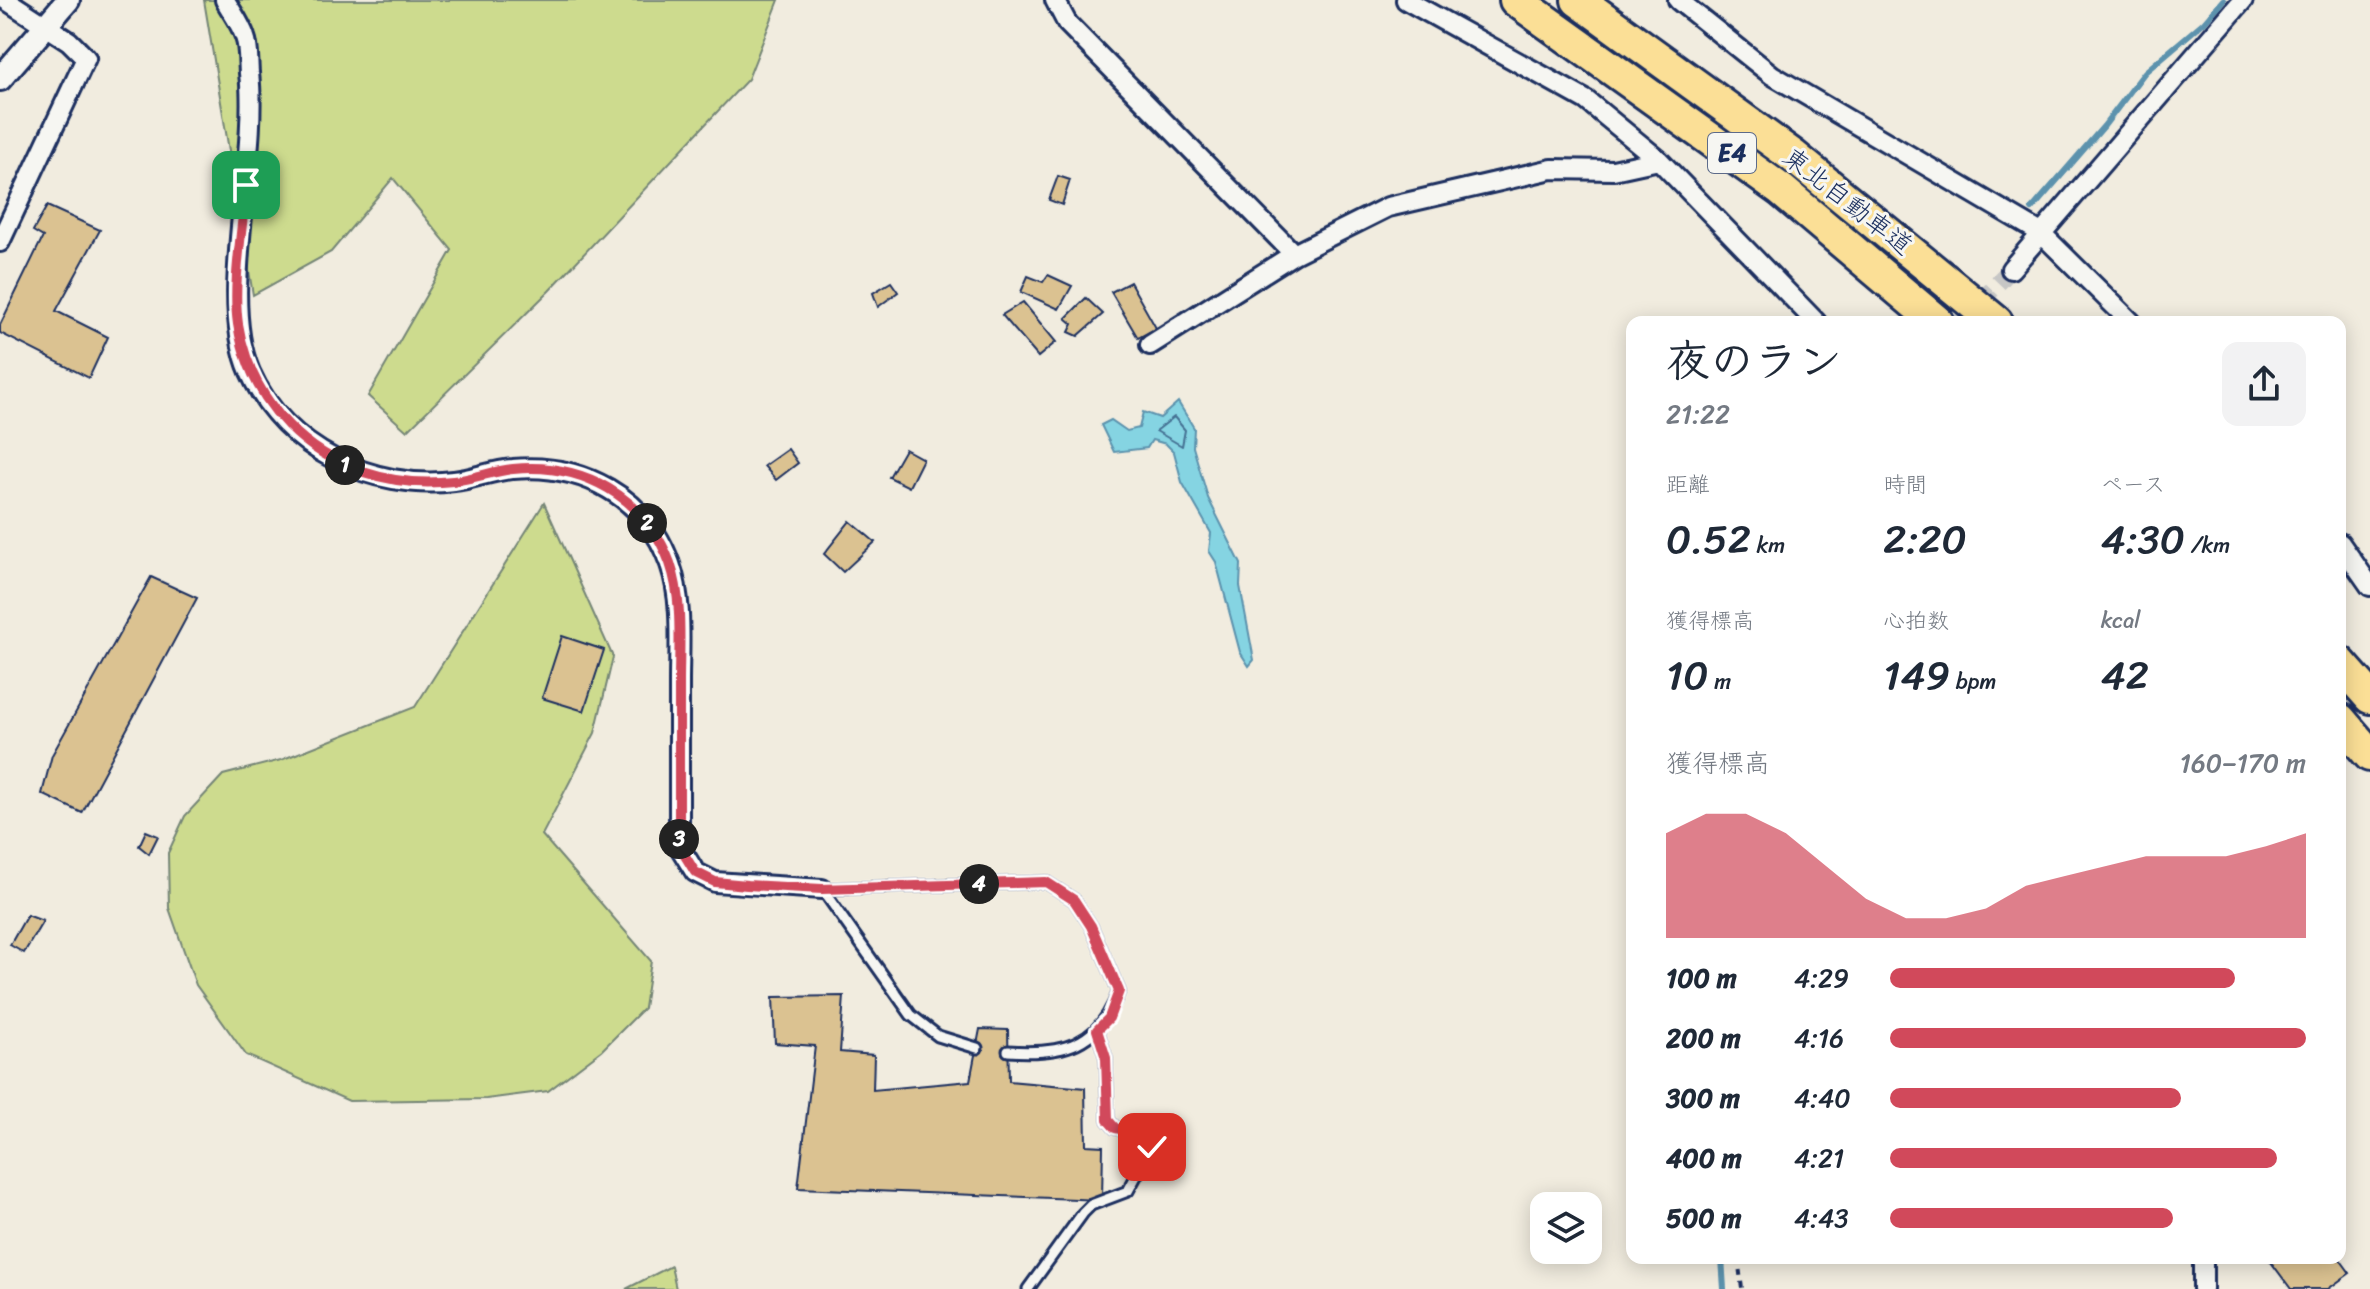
<!DOCTYPE html>
<html lang="ja">
<head>
<meta charset="utf-8">
<style>
  :root { --surface:#fff; --page:#f2f2f3; --text:#1f2937; --muted:#747a83; --accent:#d1495b }
  body { margin:0; font-family:Sriracha,"Klee One",sans-serif; background:var(--page); color:var(--text); height:100vh; display:flex; flex-direction:column; font-size:30px; white-space:nowrap }
  * { box-sizing:border-box; margin:0 }
  p { font-size:26px; color:var(--muted) }
  .icon { flex:none; width:44px; height:44px; fill:none; stroke:currentColor; stroke-width:2; stroke-linecap:round; stroke-linejoin:round }
  .map { position:relative; flex:1; overflow:hidden }
  .side { position:absolute; left:1626px; top:316px; width:720px; height:948px; display:flex; flex-direction:column; background:var(--surface); border-radius:16px; box-shadow:0 4px 20px #0003 }
  .side>* { flex:none }
  .buttons { position:absolute; left:1530px; top:1192px; display:grid; gap:16px }
  .buttons a { display:grid; place-items:center; width:72px; height:72px; border-radius:16px; background:var(--surface); box-shadow:0 4px 20px #0003; font-size:40px }
  .pin { position:absolute; display:grid; place-items:center; width:68px; height:68px; color:#fff; margin:-34px; border-radius:16px; box-shadow:0 4px 12px #0006 }
  .km { position:absolute; width:40px; height:40px; margin:-20px; border-radius:50%; background:#222; color:#fff; font-size:22px; line-height:40px; text-align:center }
  .round { display:grid; place-items:center; flex:none; width:84px; height:84px; border-radius:16px; background:var(--page) }
  .head { display:flex; align-items:center; justify-content:space-between; height:136px; padding:0 40px }
  h1 { font-size:44px; font-weight:600; line-height:60px }
  .figures { display:grid; grid-template-columns:repeat(3,1fr); gap:12px; height:136px; padding:8px 40px }
  .figures div { display:grid; align-content:center }
  .figures b { font-size:40px; font-weight:600 }
  .figures small { font-size:22px; font-weight:400 }
  .figures p { font-size:22px }
  .chart { height:224px; padding:16px 40px }
  .chart p { display:flex; justify-content:space-between }
  .chart svg { width:100%; height:144px; margin-top:8px; fill:var(--accent); opacity:.7 }
  ul { padding:0 40px; list-style:none; font-size:26px }
  li { display:grid; grid-template-columns:128px 96px 1fr; align-items:center; height:60px }
  li i { height:20px; border-radius:10px; background:var(--accent) }
  .map>svg:first-child { display:block }
  .green { fill:#cddb8e; stroke:#748576; stroke-width:2 }
  .water { fill:#85d4e2; stroke:#5b92ad; stroke-width:2 }
  .lines { fill:none; stroke-linecap:round; stroke-linejoin:round }
  .shore { stroke:#457193; stroke-width:2 }
  .stream { stroke:#5b92ad; stroke-width:6 }
  .building { fill:#dbc291; stroke:#1b2f5e; stroke-width:2 }
  .minor-tunnel { stroke:#c6c6c5; stroke-width:18; stroke-dasharray:18 9; stroke-linecap:butt }
  .service-casing { stroke:#1b2f5e; stroke-width:15 }
  .minor-casing { stroke:#1b2f5e; stroke-width:24 }
  .tertiary-casing { stroke:#1b2f5e; stroke-width:28 }
  .motorway-casing { stroke:#1b2f5e; stroke-width:38 }
  .path { stroke:#1b2f5e; stroke-width:4; stroke-dasharray:6 6; stroke-linecap:butt }
  .service { stroke:#f6f6f2; stroke-width:9 }
  .minor { stroke:#f6f6f2; stroke-width:18 }
  .tertiary { stroke:#f6f6f2; stroke-width:22 }
  .motorway { stroke:#fbdf96; stroke-width:32 }
  .route-casing { stroke:#fff; stroke-width:16 }
  .route { stroke:#d1495b; stroke-width:10 }
  .labels { text-anchor:middle; dominant-baseline:central; stroke-width:6; stroke-linejoin:round; paint-order:stroke }
  .shield { fill:#f6f6f2; stroke:#5d6b8a; stroke-width:2 }
  .shield-label { font-size:24px; font-weight:bold; fill:#1b2f5e }
  .street-label { font-size:26px; fill:#1b2f5e; stroke:#f6f6f2 }
</style>
</head>
<body>
<div class="map">
<svg width="2370" height="1289" viewBox="0 0 2370 1289">
  <rect width="100%" height="100%" fill="#f1ecdf"/>
  <filter id="ink" filterUnits="userSpaceOnUse"><feTurbulence type="fractalNoise" baseFrequency=".0125" numOctaves="2"/><feDisplacementMap in="SourceGraphic" scale="16" xChannelSelector="R" yChannelSelector="G"/><feConvolveMatrix kernelMatrix="1 2 1 2 8 2 1 2 1" color-interpolation-filters="sRGB"/></filter>
  <g filter="url(#ink)">
    <!-- green -->
    <path class="green" d="M 204,0 L 779,0 L 748,79 L 549,291 L 407,431 L 368,396 L 452,250 L 393,178 L 331,252 L 253,295 Z
      M 544,503 L 613,657 L 595,733 L 542,835 L 651,961 L 644,1008 L 602,1050 L 548,1091 L 486,1099 L 349,1101 L 246,1055 L 196,985 L 169,908 L 168,853 L 185,816 L 223,775 L 281,760 L 415,707 Z
      M 671,1266 L 676,1289 L 626,1289 Z"/>
    <!-- water -->
    <path class="water" d="M 1178,402 L 1194,428 L 1193,447 L 1208,498 L 1241,564 L 1240,586 L 1254,660 L 1249,666 L 1240,652 L 1216,562 L 1209,551 L 1211,533 L 1182,482 L 1174,452 L 1166,444 L 1152,440 L 1147,448 L 1114,452 L 1101,425 L 1111,420 L 1127,431 L 1139,428 L 1143,412 L 1160,418 Z"/>
    <g class="lines">
      <!-- shore -->
      <path class="shore" d="M 1174,417 L 1185,430 L 1182,446 L 1156,431 Z"/>
      <!-- stream -->
      <path class="stream" d="M 2032,209 L 2104,126 L 2145,72 L 2204,22 L 2223,0
        M 1722,1258 L 1724,1289"/>
    </g>
    <!-- building -->
    <path class="building" d="M 1058,176 L 1070,180 L 1062,205 L 1049,200 Z
      M 47,206 L 100,230 L 56,311 L 108,337 L 89,378 L 0,333 L 0,325 L 43,237 L 33,231 Z
      M 1048,275 L 1072,286 L 1059,309 L 1021,292 L 1028,276 L 1043,282 Z
      M 891,282 L 898,292 L 878,307 L 873,293 Z
      M 1130,282 L 1156,328 L 1138,338 L 1111,292 Z
      M 1086,298 L 1103,314 L 1078,336 L 1069,332 L 1073,324 L 1066,318 Z
      M 1023,302 L 1056,342 L 1038,357 L 1002,315 Z
      M 788,449 L 798,463 L 776,480 L 764,466 Z
      M 905,449 L 923,459 L 909,487 L 889,477 Z
      M 850,521 L 875,542 L 843,572 L 824,554 Z
      M 151,577 L 197,598 L 82,813 L 42,794 L 52,755 Z
      M 562,636 L 604,650 L 584,711 L 542,698 Z
      M 146,831 L 158,836 L 149,854 L 139,846 Z
      M 27,915 L 43,921 L 24,953 L 10,945 Z
      M 844,996 L 840,1052 L 874,1055 L 873,1090 L 970,1081 L 980,1029 L 1008,1030 L 1009,1081 L 1085,1088 L 1086,1145 L 1103,1146 L 1102,1200 L 798,1188 L 815,1046 L 775,1043 L 773,997 Z
      M 2268,1258 L 2339,1258 L 2350,1273 L 2328,1289 L 2291,1289 Z"/>
    <g class="lines">
      <!-- minor-tunnel -->
      <path class="minor-tunnel" d="M 1961,322 L 2011,269"/>
      <defs>
        <path id="service" d="M 977,1048 L 938,1036 L 911,1015 L 822,889 L 1046,882 L 1074,900 L 1091,926 L 1119,991 C 1099,1046 1063,1055 1008,1051
          M 1028,1289 L 1083,1213 L 1091,1205 L 1128,1191 L 1152,1147 L 1148,1136 L 1115,1128 L 1108,1120 L 1106,1058 L 1097,1030"/>
        <path id="minor" d="M 225,0 C 231,11 241,24 245,37 C 249,47 248,61 249,73 C 259,159 217,297 250,372 C 284,449 373,491 454,481 C 474,479 493,470 513,469 C 582,463 646,496 670,564 C 683,601 679,645 679,683 C 679,738 679,792 679,846 L 695,872 L 715,882 L 822,889
          M 1055,0 L 1067,23 L 1294,254
          M 1406,0 L 1586,100 L 1659,160 L 1816,322
          M 1678,0 L 1772,75 L 2041,233 L 2131,322
          M 0,242 L 86,58 L 69,41 L 6,0
          M 2011,269 L 2243,0
          M 1150,345 L 1294,254 L 1388,207 L 1552,169 L 1613,170 L 1659,160
          M 2340,543 L 2370,586
          M 2203,1258 L 2203,1289"/>
        <path id="tertiary" d="M 0,79 L 68,0"/>
        <path id="motorway" d="M 1516,0 L 1781,190 L 1937,322
          M 1578,0 L 1793,156 L 1996,322
          M 2340,663 L 2370,697
          M 2340,720 L 2370,755"/>
      </defs>
      <!-- service casing -->
      <use href="#service" class="service-casing"/>
      <!-- minor casing -->
      <use href="#minor" class="minor-casing"/>
      <!-- tertiary casing -->
      <use href="#tertiary" class="tertiary-casing"/>
      <!-- motorway casing -->
      <use href="#motorway" class="motorway-casing"/>
      <!-- path -->
      <path class="path" d="M 1738,1258 L 1742,1289"/>
      <!-- service -->
      <use href="#service" class="service"/>
      <!-- minor -->
      <use href="#minor" class="minor"/>
      <!-- tertiary -->
      <use href="#tertiary" class="tertiary"/>
      <!-- motorway -->
      <use href="#motorway" class="motorway"/>
    </g>
  </g>
  <g class="lines" filter="url(#ink)">
    <defs>
      <path id="route" d="M 246,185 C 243,227 232,283 238,324 C 244,363 261,397 288,425 C 331,469 392,488 453,481 C 473,479 493,471 513,469 C 582,462 645,496 670,563 C 683,600 679,644 679,683 C 679,737 679,792 679,846 L 695,872 L 715,882 L 747,885 L 822,889 L 1046,882 L 1074,900 L 1091,926 L 1119,991 L 1109,1018 L 1097,1030 L 1106,1058 L 1108,1120 L 1115,1128 L 1148,1136 L 1152,1147"/>
    </defs>
    <!-- route casing -->
    <use href="#route" class="route-casing"/>
    <!-- route -->
    <use href="#route" class="route"/>
  </g>
  <g class="labels">
    <!-- shield labels -->
    <rect class="shield" x="1708" y="133" width="48" height="40" rx="6"/>
    <g class="shield-label">
      <text x="1732" y="153">E4</text>
    </g>
    <!-- street labels -->
    <g class="street-label">
      <text transform="translate(1848 201) rotate(38)">東北自動車道</text>
    </g>
  </g>
</svg>
<div class="buttons">
<a><svg class="icon" aria-label="layers" viewBox="0 0 24 24"><path d="M12 4l9 5-9 5-9-5zM3 14l9 5 9-5"/></svg></a>
</div>
<div class="pin" style="left:246px;top:185px;background:#1e9e55"><svg class="icon" aria-label="arrive" viewBox="0 0 24 24"><path d="M6 21V4h12l-3 4 3 4H6"/></svg></div>
<div class="pin" style="left:1152px;top:1147px;background:#d93025"><svg class="icon" aria-label="check" viewBox="0 0 24 24"><path d="M5 12l5 5 9-10"/></svg></div>
<b class="km" style="left:345px;top:465px">1</b>
<b class="km" style="left:647px;top:523px">2</b>
<b class="km" style="left:679px;top:839px">3</b>
<b class="km" style="left:979px;top:884px">4</b>
<section class="side">
<div class="head"><div><h1>夜のラン</h1><p>21:22</p></div><a class="round"><svg class="icon" aria-label="share" viewBox="0 0 24 24"><path d="M12 15V3M7 8l5-5 5 5M5 13v7h14v-7"/></svg></a></div>
<div class="figures">
<div><p>距離</p><b>0.52<small> km</small></b></div>
<div><p>時間</p><b>2:20</b></div>
<div><p>ペース</p><b>4:30<small> /km</small></b></div>
</div>
<div class="figures">
<div><p>獲得標高</p><b>10<small> m</small></b></div>
<div><p>心拍数</p><b>149<small> bpm</small></b></div>
<div><p>kcal</p><b>42</b></div>
</div>
<div class="chart"><p><span>獲得標高</span>160–170 m</p>
<svg viewBox="0 0 160 44" preserveAspectRatio="none"><path d="M0 44V12L10 6L20 6L30 12L40 22L50 32L60 38L70 38L80 35L90 28L100 25L110 22L120 19L130 19L140 19L150 16L160 12V44z"/></svg>
</div>
<ul>
<li><b>100 m</b>4:29<i style="width:83%"></i></li>
<li><b>200 m</b>4:16<i style="width:100%"></i></li>
<li><b>300 m</b>4:40<i style="width:70%"></i></li>
<li><b>400 m</b>4:21<i style="width:93%"></i></li>
<li><b>500 m</b>4:43<i style="width:68%"></i></li>
</ul>
</section>
</div>
</body>
</html>
